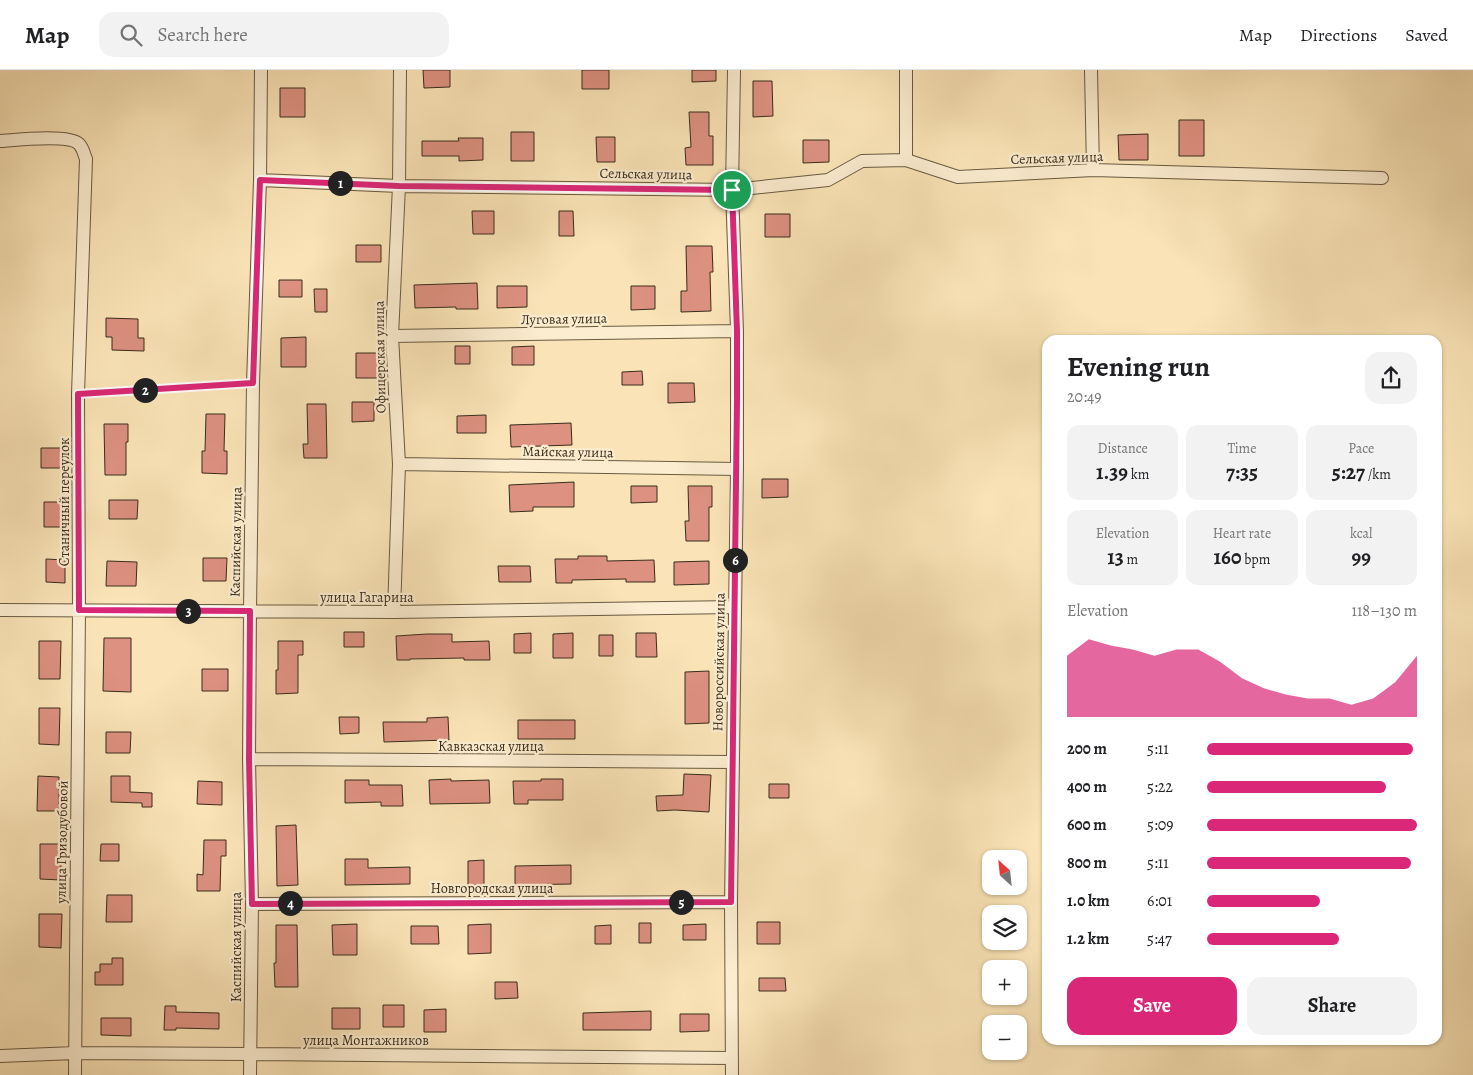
<!DOCTYPE html>
<html lang="en">
<head>
<meta charset="utf-8">
<style>
  :root { --surface:#fff; --page:#f2f2f2; --text:#202124; --muted:#757577; --line:#e0e0e0; --accent:#db2777 }
  body { margin:0; font-family:Alegreya,serif; background:var(--page); color:var(--text); height:100vh; display:flex; flex-direction:column; font-size:19px; white-space:nowrap }
  * { box-sizing:border-box; margin:0 }
  p { font-size:16px; color:var(--muted) }
  .icon { flex:none; width:28px; height:28px; fill:none; stroke:currentColor; stroke-width:2; stroke-linecap:round; stroke-linejoin:round }
  .map { position:relative; flex:1; overflow:hidden }
  .details { position:absolute; left:1042px; top:265px; width:400px; height:710px; display:flex; flex-direction:column; background:var(--surface); border-radius:15px; box-shadow:0 1px 4px #0004 }
  .details>* { flex:none }
  .needle { width:32px; rotate:333deg }
  .tools { position:absolute; left:982px; top:780px; display:grid; gap:10px }
  .tools a { display:grid; place-items:center; width:45px; height:45px; border-radius:10px; background:var(--surface); box-shadow:0 1px 4px #0004; font-size:25px }
  .pin { position:absolute; display:grid; place-items:center; width:42px; height:42px; color:#fff; margin:-21px; border:2px solid #fff; border-radius:50%; box-shadow:0 1px 5px #0007 }
  .km { position:absolute; width:25px; height:25px; margin:-12px; border-radius:50%; background:#222; color:#fff; font-size:14px; line-height:25px; text-align:center }
  .round { display:grid; place-items:center; flex:none; width:52px; height:52px; border-radius:15px; background:var(--page) }
  .summary { display:flex; align-items:center; justify-content:space-between; height:85px; padding:0 25px }
  h1 { font-size:28px; font-weight:700; line-height:38px }
  .metrics { display:grid; grid-template-columns:repeat(3,1fr); gap:8px; height:85px; padding:5px 25px }
  .metrics div { display:grid; align-content:center; border-radius:12px; background:var(--page); text-align:center }
  .metrics b { font-size:21px; font-weight:700 }
  .metrics small { font-size:14px; font-weight:400 }
  .metrics p { font-size:14px }
  .chart { height:140px; padding:10px 25px }
  .chart p { display:flex; justify-content:space-between }
  .chart svg { width:100%; height:90px; margin-top:5px; fill:var(--accent); opacity:.7 }
  .action { display:flex; gap:10px; margin-top:auto; padding:10px 25px }
  .action a { flex:1; height:58px; border-radius:15px; background:var(--accent); color:#fff; font-size:20px; font-weight:700; line-height:58px; text-align:center }
  .action a+a { background:var(--page); color:var(--text) }
  ul { padding:0 25px; list-style:none; font-size:16px }
  li { display:grid; grid-template-columns:80px 60px 1fr; align-items:center; height:38px }
  li i { height:12px; border-radius:6px; background:var(--accent) }
  header { display:flex; align-items:center; gap:30px; box-sizing:border-box; height:70px; padding:0 25px; background:var(--surface); border-bottom:1px solid var(--line) }
  header strong { font-size:24px }
  nav { display:flex; gap:28px; margin-inline-start:auto; font-size:18px }
  .search { width:350px; height:45px; background:var(--page); display:flex; align-items:center; gap:12px; box-sizing:border-box; padding:0 18px; border-radius:15px; color:var(--muted); font-size:19px }
  .map>svg:first-child { display:block }
  .building { fill:#dd9181; stroke:#392c1b }
  .lines { fill:none; stroke-linecap:round; stroke-linejoin:round }
  .lane-casing { stroke:#695a42; stroke-width:8 }
  .street-casing { stroke:#695a42; stroke-width:14 }
  .lane { stroke:#fcedd0; stroke-width:6 }
  .street { stroke:#fcedd0; stroke-width:12 }
  .route-casing { stroke:#fff; stroke-width:10 }
  .route { stroke:#db2777; stroke-width:6 }
  .labels { text-anchor:middle; dominant-baseline:central; stroke-width:4.5; stroke-linejoin:round; paint-order:stroke }
  .street-label { font-size:14px; fill:#392c1b; stroke:#fcedd0 }
</style>
</head>
<body>
<header>
<strong>Map</strong>
<div class="search"><svg class="icon" aria-label="search" viewBox="0 0 24 24"><circle cx="10" cy="10" r="6"/><path d="M15 15l6 6"/></svg>Search here</div>
<nav><a>Map</a><a>Directions</a><a>Saved</a></nav>
</header>
<div class="map">
<svg width="1473" height="1005" viewBox="0 0 1473 1005">
  <rect width="100%" height="100%" fill="#fae4b7"/>
  <filter id="stains"><feTurbulence type="fractalNoise" baseFrequency=".004" numOctaves="4"/><feColorMatrix values="0 0 0 0 .2 0 0 0 0 .09 0 0 0 0 .02 0 0 0 .5 -.17"/></filter>
  <radialGradient id="worn" r=".72"><stop offset=".6" stop-color="#630" stop-opacity="0"/><stop offset="1" stop-color="#630" stop-opacity=".3"/></radialGradient>
  <!-- building -->
  <path class="building" d="M 423,0 L 450,0 L 450,17 L 424,18 Z
    M 582,0 L 609,0 L 609,19 L 582,19 Z
    M 692,0 L 716,0 L 716,11 L 692,12 Z
    M 753,11 L 772,11 L 773,46 L 753,47 Z
    M 280,18 L 305,18 L 305,47 L 280,47 Z
    M 689,42 L 709,42 L 709,66 L 713,66 L 713,95 L 686,95 L 685,78 L 691,77 Z
    M 1179,50 L 1204,50 L 1204,86 L 1179,86 Z
    M 511,62 L 534,62 L 534,91 L 511,91 Z
    M 1148,64 L 1148,90 L 1119,90 L 1118,65 Z
    M 596,67 L 615,67 L 615,92 L 597,92 Z
    M 458,68 L 483,68 L 483,90 L 459,91 L 459,86 L 422,86 L 422,71 L 459,71 Z
    M 803,70 L 829,70 L 829,92 L 803,93 Z
    M 472,141 L 494,141 L 494,164 L 473,164 Z
    M 559,141 L 573,141 L 574,166 L 559,166 Z
    M 765,144 L 790,144 L 790,167 L 765,167 Z
    M 356,175 L 381,175 L 381,192 L 356,192 Z
    M 686,176 L 712,176 L 713,202 L 710,202 L 711,241 L 681,242 L 681,221 L 687,221 Z
    M 279,210 L 302,210 L 302,227 L 279,227 Z
    M 477,213 L 478,239 L 456,239 L 456,237 L 415,238 L 414,215 Z
    M 497,216 L 527,216 L 527,237 L 497,238 Z
    M 631,216 L 655,216 L 655,239 L 631,240 Z
    M 314,219 L 327,219 L 327,242 L 315,242 Z
    M 106,248 L 138,249 L 138,268 L 144,268 L 144,281 L 112,280 L 112,267 L 106,267 Z
    M 306,267 L 306,297 L 281,297 L 281,268 Z
    M 455,276 L 470,276 L 470,294 L 455,294 Z
    M 534,276 L 534,295 L 512,295 L 512,277 Z
    M 356,283 L 380,283 L 381,308 L 356,308 Z
    M 642,301 L 643,315 L 622,315 L 622,302 Z
    M 668,313 L 694,313 L 695,332 L 668,333 Z
    M 352,332 L 374,332 L 374,351 L 352,352 Z
    M 307,334 L 326,334 L 327,388 L 304,388 L 303,374 L 308,374 Z
    M 206,344 L 225,344 L 224,381 L 227,381 L 227,404 L 202,403 L 202,381 L 205,381 Z
    M 486,345 L 486,363 L 457,363 L 457,346 Z
    M 571,353 L 572,375 L 511,377 L 510,355 Z
    M 104,354 L 128,354 L 128,372 L 126,372 L 126,405 L 105,405 Z
    M 41,378 L 65,378 L 64,398 L 41,398 Z
    M 762,409 L 788,409 L 788,427 L 762,428 Z
    M 574,412 L 574,437 L 533,437 L 533,441 L 510,442 L 509,415 Z
    M 631,416 L 657,416 L 657,432 L 631,433 Z
    M 688,416 L 712,416 L 712,437 L 709,437 L 709,471 L 686,471 L 685,451 L 689,451 Z
    M 109,430 L 138,430 L 137,449 L 109,449 Z
    M 44,432 L 67,432 L 66,457 L 44,457 Z
    M 578,486 L 607,486 L 607,491 L 654,490 L 655,512 L 626,512 L 626,509 L 572,510 L 572,513 L 556,513 L 555,489 L 578,489 Z
    M 203,488 L 227,488 L 226,511 L 203,511 Z
    M 46,489 L 65,490 L 65,513 L 46,512 Z
    M 107,491 L 137,492 L 136,516 L 106,516 Z
    M 709,491 L 709,514 L 674,515 L 674,492 Z
    M 498,496 L 530,496 L 531,512 L 499,512 Z
    M 344,562 L 364,562 L 364,577 L 344,577 Z
    M 531,563 L 531,583 L 514,583 L 514,564 Z
    M 573,563 L 573,588 L 553,588 L 553,564 Z
    M 636,563 L 656,563 L 657,587 L 636,587 Z
    M 427,564 L 452,564 L 452,572 L 489,571 L 490,590 L 464,590 L 464,588 L 410,589 L 410,590 L 397,590 L 396,566 Z
    M 599,565 L 613,565 L 613,586 L 599,586 Z
    M 104,568 L 131,568 L 131,622 L 103,621 Z
    M 39,571 L 61,571 L 60,609 L 39,609 Z
    M 278,571 L 303,571 L 303,585 L 298,585 L 298,623 L 276,624 L 276,600 L 278,600 Z
    M 202,599 L 228,599 L 228,621 L 202,621 Z
    M 709,601 L 709,653 L 685,654 L 685,602 Z
    M 39,638 L 60,638 L 59,675 L 39,674 Z
    M 339,647 L 359,647 L 359,663 L 340,664 Z
    M 448,647 L 449,670 L 384,672 L 383,652 L 427,652 L 427,648 Z
    M 518,650 L 575,650 L 575,669 L 518,669 Z
    M 106,662 L 131,662 L 130,683 L 106,683 Z
    M 684,704 L 711,705 L 709,742 L 675,740 L 657,741 L 656,726 L 683,725 Z
    M 38,706 L 59,707 L 59,741 L 37,741 Z
    M 111,706 L 130,706 L 130,722 L 152,723 L 152,737 L 142,737 L 142,733 L 111,732 Z
    M 451,709 L 451,711 L 489,710 L 490,733 L 430,734 L 429,710 Z
    M 541,709 L 563,709 L 563,730 L 528,730 L 528,734 L 514,734 L 513,711 L 541,711 Z
    M 345,710 L 369,710 L 369,715 L 402,715 L 403,736 L 381,736 L 381,732 L 345,733 Z
    M 198,711 L 222,712 L 222,735 L 197,734 Z
    M 769,714 L 789,714 L 789,728 L 769,728 Z
    M 296,755 L 298,815 L 277,816 L 276,756 Z
    M 204,770 L 226,770 L 226,786 L 221,786 L 220,821 L 197,821 L 197,804 L 203,805 Z
    M 40,774 L 61,774 L 61,810 L 40,809 Z
    M 101,774 L 119,774 L 119,791 L 100,791 Z
    M 345,789 L 368,789 L 368,798 L 410,797 L 410,814 L 345,815 Z
    M 484,790 L 484,815 L 468,815 L 468,791 Z
    M 571,795 L 571,814 L 515,815 L 515,796 Z
    M 107,825 L 132,825 L 132,852 L 106,852 Z
    M 39,844 L 62,844 L 61,878 L 39,877 Z
    M 757,852 L 780,852 L 780,874 L 757,874 Z
    M 639,853 L 651,853 L 651,873 L 639,873 Z
    M 357,854 L 357,885 L 333,885 L 332,855 Z
    M 491,854 L 491,883 L 468,884 L 468,855 Z
    M 706,854 L 706,870 L 683,870 L 683,855 Z
    M 276,855 L 297,855 L 298,917 L 275,917 L 274,893 L 276,893 Z
    M 611,855 L 611,874 L 595,874 L 595,856 Z
    M 411,856 L 438,856 L 439,874 L 411,874 Z
    M 112,888 L 123,888 L 123,915 L 95,915 L 95,902 L 100,902 L 100,894 L 112,894 Z
    M 759,908 L 785,908 L 786,921 L 759,921 Z
    M 495,912 L 517,912 L 518,928 L 495,929 Z
    M 383,935 L 404,935 L 404,957 L 383,957 Z
    M 165,936 L 176,936 L 176,942 L 219,943 L 219,959 L 176,958 L 176,960 L 164,960 Z
    M 332,938 L 360,938 L 360,959 L 332,959 Z
    M 446,939 L 446,962 L 424,962 L 424,940 Z
    M 651,941 L 651,960 L 583,960 L 583,943 Z
    M 680,944 L 709,944 L 709,961 L 680,962 Z
    M 101,948 L 131,948 L 131,966 L 101,965 Z"/>
  <g class="lines">
    <defs>
      <path id="lane" d="M 78,324 L 253,313"/>
      <path id="street" d="M 1091,0 L 1093,100
        M 0,71 C 15,70 69,64 79,74 C 83,78 84,84 86,89 L 78,324 L 79,540 L 75,1005
        M 906,90 L 906,0
        M 260,110 L 399,116 L 732,120 L 828,110 L 862,91 L 906,90 L 958,107 L 1093,100 L 1382,108
        M 392,266 L 737,261
        M 399,394 L 737,399
        M 0,540 L 394,542 L 735,537
        M 394,542 L 399,394 L 392,266 L 399,116 L 400,0
        M 249,689 L 733,692
        M 252,834 L 731,832
        M 0,986 L 75,983 L 250,984 L 732,988
        M 250,1005 L 252,834 L 249,689 L 250,541 L 253,313 L 260,110 L 261,0
        M 732,1005 L 731,832 L 737,399 L 737,261 L 732,120 L 734,0"/>
    </defs>
    <!-- lane casing -->
    <use href="#lane" class="lane-casing"/>
    <!-- street casing -->
    <use href="#street" class="street-casing"/>
    <!-- lane -->
    <use href="#lane" class="lane"/>
    <!-- street -->
    <use href="#street" class="street"/>
  </g>
  <g class="lines">
    <defs>
      <path id="route" d="M 260,110 L 399,116 L 732,120 L 737,261 L 737,330 L 731,832 L 252,834 L 249,689 L 250,541 L 79,540 L 78,324 L 253,313 Z"/>
    </defs>
    <!-- route casing -->
    <use href="#route" class="route-casing"/>
    <!-- route -->
    <use href="#route" class="route"/>
  </g>
  <g class="labels">
    <!-- street labels -->
    <g class="street-label">
      <text transform="translate(1057 88) rotate(-2)">Сельская улица</text>
      <text transform="translate(646 104) rotate(1)">Сельская улица</text>
      <text transform="translate(564 249) rotate(-1)">Луговая улица</text>
      <text transform="translate(380 287) rotate(-91)">Офицерская улица</text>
      <text transform="translate(568 382) rotate(1)">Майская улица</text>
      <text transform="translate(64 432) rotate(-90)">Станичный переулок</text>
      <text transform="translate(236 472) rotate(-89)">Каспийская улица</text>
      <text x="367" y="527">улица Гагарина</text>
      <text transform="translate(719 592) rotate(-89)">Новороссийская улица</text>
      <text x="491" y="676">Кавказская улица</text>
      <text transform="translate(62 772) rotate(-89)">улица Гризодубовой</text>
      <text x="492" y="818">Новгородская улица</text>
      <text transform="translate(236 877) rotate(-90)">Каспийская улица</text>
      <text x="366" y="970">улица Монтажников</text>
    </g>
  </g>
  <rect width="100%" height="100%" filter="url(#stains)"/>
  <rect width="100%" height="100%" fill="url(#worn)"/>
</svg>
<div class="tools">
<a><svg class="needle" viewBox="-14 -14 28 28"><path d="M0-13l5 13h-10z" fill="#e53935"/><path d="M0 13l5-13h-10z" fill="#757577"/></svg></a>
<a><svg class="icon" aria-label="layers" viewBox="0 0 24 24"><path d="M12 4l9 5-9 5-9-5zM3 14l9 5 9-5"/></svg></a>
<a>+</a>
<a>−</a>
</div>
<div class="pin" style="left:732px;top:120px;background:#1e9e55"><svg class="icon" aria-label="arrive" viewBox="0 0 24 24"><path d="M6 21V4h12l-3 4 3 4H6"/></svg></div>
<b class="km" style="left:340px;top:113px">1</b>
<b class="km" style="left:145px;top:320px">2</b>
<b class="km" style="left:188px;top:541px">3</b>
<b class="km" style="left:290px;top:833px">4</b>
<b class="km" style="left:681px;top:832px">5</b>
<b class="km" style="left:735px;top:490px">6</b>
<section class="details">
<div class="summary"><div><h1>Evening run</h1><p>20:49</p></div><a class="round"><svg class="icon" aria-label="share" viewBox="0 0 24 24"><path d="M12 15V3M7 8l5-5 5 5M5 13v7h14v-7"/></svg></a></div>
<div class="metrics">
<div><p>Distance</p><b>1.39<small> km</small></b></div>
<div><p>Time</p><b>7:35</b></div>
<div><p>Pace</p><b>5:27<small> /km</small></b></div>
</div>
<div class="metrics">
<div><p>Elevation</p><b>13<small> m</small></b></div>
<div><p>Heart rate</p><b>160<small> bpm</small></b></div>
<div><p>kcal</p><b>99</b></div>
</div>
<div class="chart"><p><span>Elevation</span>118–130 m</p>
<svg viewBox="0 0 160 44" preserveAspectRatio="none"><path d="M0 44V14L10 6L20 9L30 11L40 14L50 11L60 11L70 17L80 25L90 30L100 33L110 35L120 35L130 38L140 35L150 27L160 14V44z"/></svg>
</div>
<ul>
<li><b>200 m</b>5:11<i style="width:98%"></i></li>
<li><b>400 m</b>5:22<i style="width:85%"></i></li>
<li><b>600 m</b>5:09<i style="width:100%"></i></li>
<li><b>800 m</b>5:11<i style="width:97%"></i></li>
<li><b>1.0 km</b>6:01<i style="width:54%"></i></li>
<li><b>1.2 km</b>5:47<i style="width:63%"></i></li>
</ul>
<div class="action"><a>Save</a><a>Share</a></div>
</section>
</div>
</body>
</html>
